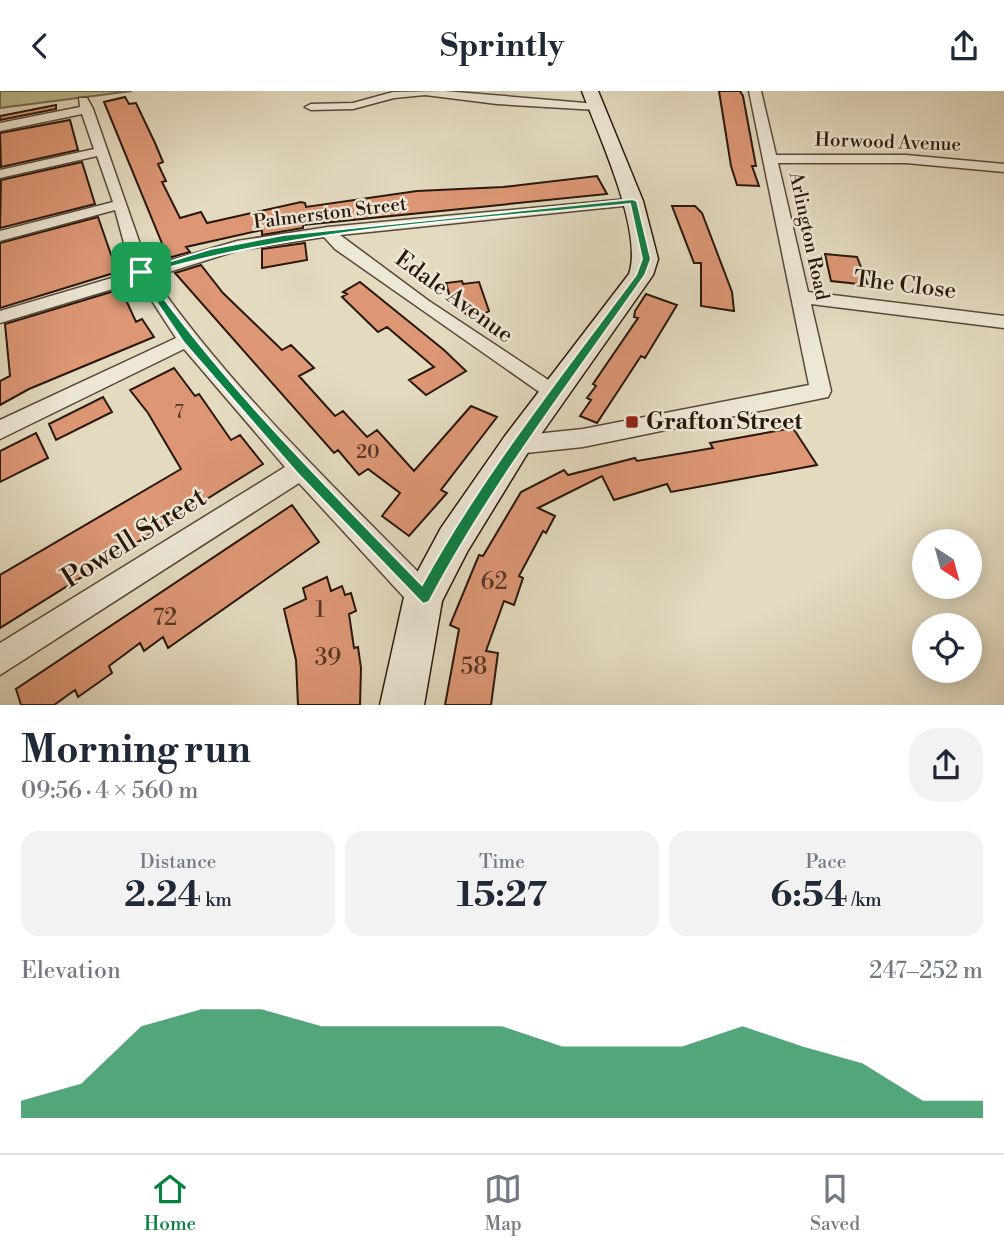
<!DOCTYPE html>
<html lang="en">
<head>
<meta charset="utf-8">
<style>
  :root { --surface:#fff; --page:#f2f2f3; --text:#1f2937; --muted:#747a83; --line:#e0e1e3; --accent:#0b8043 }
  body { margin:0; font-family:"Libre Bodoni",serif; background:var(--page); color:var(--text); height:100vh; display:flex; flex-direction:column; font-size:26px; white-space:nowrap }
  * { box-sizing:border-box; margin:0 }
  p { font-size:23px; color:var(--muted) }
  .icon { flex:none; width:38px; height:38px; fill:none; stroke:currentColor; stroke-width:2; stroke-linecap:round; stroke-linejoin:round }
  .map { position:relative; height:614px; overflow:hidden }
  .side { display:flex; flex-direction:column; background:var(--surface); flex:1 }
  .side>* { flex:none }
  .needle { width:46px; rotate:144deg }
  .fabs { position:absolute; left:912px; top:438px; display:grid; gap:14px }
  .fabs a { display:grid; place-items:center; width:70px; height:70px; border-radius:50%; background:var(--surface); box-shadow:0 4px 18px #0003; font-size:35px }
  .pin { position:absolute; display:grid; place-items:center; width:60px; height:60px; color:#fff; margin:-30px; border-radius:14px; box-shadow:0 4px 10px #0006 }
  .round { display:grid; place-items:center; flex:none; width:74px; height:74px; border-radius:28px; background:var(--page) }
  .overview { display:flex; align-items:center; justify-content:space-between; height:119px; padding:0 21px }
  h1 { font-size:38px; font-weight:800; line-height:52px }
  .stats { display:grid; grid-template-columns:repeat(3,1fr); gap:10px; height:119px; padding:7px 21px }
  .stats div { display:grid; align-content:center; border-radius:18px; background:var(--page); text-align:center }
  .stats b { font-size:35px; font-weight:800 }
  .stats small { font-size:19px; font-weight:400 }
  .stats p { font-size:19px }
  .chart { height:196px; padding:14px 21px }
  .chart p { display:flex; justify-content:space-between }
  .chart svg { width:100%; height:126px; margin-top:7px; fill:var(--accent); opacity:.7 }
  header { display:flex; justify-content:space-between; align-items:center; height:91px; padding:0 21px; background:var(--surface); font-size:32px; font-weight:800 }
  .tab-bar { display:flex; justify-content:space-around; align-items:center; height:98px; border-top:2px solid var(--line); background:var(--surface); font-size:19px; color:var(--muted) }
  .tab-bar a { display:grid; justify-items:center; gap:4px }
  .tab-bar .active { color:var(--accent) }
  .map>svg:first-child { display:block }
  .green { fill:#bbbd8d; stroke:#726a4c; stroke-width:2 }
  .building { fill:#dd9775; stroke:#29170b; stroke-width:2 }
  .lines { fill:none; stroke-linecap:round; stroke-linejoin:round }
  .street-casing { stroke:#584838; stroke-width:3 }
  .secondary-casing { stroke:#29170b; stroke-width:3 }
  .street { fill:#ede7d6; fill-rule:evenodd }
  .secondary { fill:#ede7d6; fill-rule:evenodd }
  .route { fill:#0b8043; stroke:#fff; stroke-width:2; fill-rule:evenodd }
  .poi-dot { fill:#8f2418; stroke:#ede7d6; stroke-width:2.5 }
  .labels { text-anchor:middle; dominant-baseline:central; stroke-width:5; stroke-linejoin:round; paint-order:stroke }
  .far-street-label { font-size:19px; fill:#29170b; stroke:#ede7d6 }
  .number-label { font-size:19px; fill:#563726 }
  .street-label { font-size:23px; fill:#29170b; stroke:#ede7d6 }
  .poi-label { font-size:23px; font-weight:bold; fill:#29170b; stroke:#ede7d6; text-anchor:start }
  .near-number-label { font-size:23px; fill:#563726 }
  .near-street-label { font-size:28px; fill:#29170b; stroke:#ede7d6 }
</style>
</head>
<body>
<header><svg class="icon" aria-label="back" viewBox="0 0 24 24"><path d="M15 5l-7 7 7 7"/></svg>Sprintly<svg class="icon" aria-label="share" viewBox="0 0 24 24"><path d="M12 15V3M7 8l5-5 5 5M5 13v7h14v-7"/></svg></header>
<div class="map">
<svg width="1004" height="614" viewBox="0 0 1004 614">
  <rect width="100%" height="100%" fill="#e3dac0"/>
  <filter id="stains"><feTurbulence type="fractalNoise" baseFrequency=".00286" numOctaves="4"/><feColorMatrix values="0 0 0 0 .2 0 0 0 0 .09 0 0 0 0 .02 0 0 0 .5 -.17"/></filter>
  <radialGradient id="worn" r=".72"><stop offset=".6" stop-color="#630" stop-opacity="0"/><stop offset="1" stop-color="#630" stop-opacity=".3"/></radialGradient>
  <!-- green -->
  <path class="green" d="M 0,0 L 132,0 L 0,17 Z"/>
  <!-- building -->
  <path class="building" d="M 719,0 L 740,0 L 743,5 L 756,75 L 752,75 L 759,95 L 737,94 L 731,75 Z
    M 125,6 L 129,13 L 136,12 L 155,52 L 163,71 L 158,73 L 166,90 L 162,91 L 180,127 L 201,121 L 207,132 L 301,111 L 305,112 L 306,116 L 417,100 L 503,96 L 597,85 L 607,103 L 303,134 L 303,137 L 262,144 L 262,139 L 186,156 L 190,161 L 168,167 L 104,11 Z
    M 56,14 L 56,18 L 0,29 L 0,25 Z
    M 70,29 L 78,59 L 1,76 L 0,42 Z
    M 82,71 L 95,113 L 0,137 L 1,89 Z
    M 672,115 L 695,115 L 702,122 L 732,201 L 734,220 L 701,215 L 701,172 L 694,172 Z
    M 98,126 L 117,181 L 0,217 L 0,152 Z
    M 305,152 L 307,169 L 262,177 L 262,158 Z
    M 825,163 L 857,166 L 868,194 L 831,190 Z
    M 201,174 L 223,202 L 282,259 L 291,254 L 314,277 L 299,285 L 335,325 L 343,320 L 367,346 L 377,339 L 414,380 L 471,315 L 497,326 L 441,399 L 447,402 L 409,445 L 382,425 L 400,402 L 368,378 L 359,384 L 338,359 L 334,362 L 175,182 Z
    M 462,190 L 463,193 L 479,191 L 489,220 L 473,229 L 451,210 L 446,192 Z
    M 360,191 L 444,259 L 466,280 L 426,304 L 409,289 L 434,276 L 387,236 L 378,241 L 342,206 L 347,203 L 343,201 Z
    M 121,198 L 136,231 L 142,228 L 154,246 L 29,298 L 0,314 L 0,290 L 10,285 L 5,233 Z
    M 646,203 L 677,214 L 645,267 L 641,265 L 597,332 L 580,325 L 591,309 L 587,307 L 596,295 L 593,293 L 638,227 L 634,226 L 635,220 Z
    M 174,277 L 195,305 L 199,303 L 231,349 L 240,344 L 263,373 L 0,537 L 0,484 L 181,378 L 148,322 L 130,299 Z
    M 103,306 L 112,321 L 56,349 L 49,333 Z
    M 793,337 L 817,374 L 671,401 L 667,393 L 614,409 L 602,385 L 538,417 L 555,425 L 546,442 L 543,440 L 519,485 L 523,487 L 514,514 L 504,510 L 486,560 L 498,562 L 491,614 L 445,614 L 459,538 L 450,534 L 479,464 L 483,465 L 521,401 L 564,379 L 568,384 L 635,367 L 637,370 L 713,357 L 710,352 Z
    M 36,342 L 48,367 L 0,391 L 0,360 Z
    M 292,414 L 319,451 L 168,557 L 163,546 L 144,560 L 140,552 L 109,575 L 112,582 L 78,606 L 75,599 L 54,614 L 21,614 L 16,598 Z
    M 327,486 L 331,500 L 342,495 L 345,504 L 351,502 L 356,520 L 349,523 L 354,557 L 358,556 L 361,577 L 360,614 L 298,614 L 296,569 L 284,518 L 306,508 L 303,497 Z"/>
  <g class="lines">
    <defs>
      <path id="street" d="M 444,0 L 597,13 L 603,16 L 597,19 L 497,13 L 425,4 L 394,7 L 353,18 L 311,19 L 305,16 L 311,13 L 353,12 L 393,1 Z
        M 749,0 L 761,0 L 776,64 L 906,64 L 1004,73 L 1004,81 L 906,72 L 778,72 L 808,201 L 1004,225 L 1004,237 L 811,213 L 831,300 L 828,306 L 583,356 L 516,363 L 508,361 L 505,354 L 508,347 L 516,345 L 583,338 L 809,294 Z
        M 79,7 L 87,7 L 93,18 L 148,176 L 237,150 L 328,136 L 638,107 L 638,113 L 633,114 L 340,144 L 429,210 L 562,298 L 565,304 L 562,310 L 555,312 L 335,158 L 324,146 L 239,159 L 153,186 C 233,300 335,397 433,496 L 437,506 L 433,516 L 423,520 L 413,516 L 299,392 L 0,584 L 0,552 L 285,376 L 184,258 L 0,348 L 0,329 L 176,247 L 139,190 L 0,232 L 0,220 L 132,181 L 115,119 L 0,150 L 0,140 L 113,111 L 97,65 L 0,87 L 0,79 L 94,58 L 82,23 L 0,40 L 0,32 L 80,16 Z"/>
      <path id="secondary" d="M 582,0 L 598,0 L 643,110 L 658,168 L 653,184 L 527,363 L 467,461 L 442,510 L 424,614 L 380,614 L 404,506 L 441,437 L 505,345 L 629,183 C 644,141 598,43 582,0 Z"/>
    </defs>
    <!-- street casing -->
    <use href="#street" class="street-casing"/>
    <!-- secondary casing -->
    <use href="#secondary" class="secondary-casing"/>
    <!-- street -->
    <use href="#street" class="street"/>
    <!-- secondary -->
    <use href="#secondary" class="secondary"/>
  </g>
  <!-- route -->
  <path class="route" d="M 633,108 L 637,110 L 651,168 L 645,184 C 570,292 490,395 429,511 L 423,513 L 297,382 L 184,252 L 136,181 L 210,158 L 283,144 ZM 630,113 L 642,168 L 636,184 C 561,285 483,383 422,494 C 325,394 226,296 146,183 C 303,136 468,130 630,113 Z"/>
  <!-- markers -->
  <rect class="poi-dot" x="625" y="324" width="14" height="14" rx="3.5"/>
  <g class="labels">
    <!-- far-street labels -->
    <g class="far-street-label">
      <text transform="translate(888 51) rotate(2)">Horwood Avenue</text>
      <text transform="translate(330 122) rotate(-7)">Palmerston Street</text>
      <text transform="translate(809 145) rotate(78)">Arlington Road</text>
    </g>
    <!-- number labels -->
    <g class="number-label">
      <text x="179" y="321">7</text>
      <text x="368" y="361">20</text>
    </g>
    <!-- street labels -->
    <g class="street-label">
      <text transform="translate(905 194) rotate(7)">The Close</text>
      <text transform="translate(454 206) rotate(36)">Edale Avenue</text>
    </g>
    <!-- poi labels -->
    <g class="poi-label">
      <text x="646" y="331">Grafton Street</text>
    </g>
    <!-- near-number labels -->
    <g class="near-number-label">
      <text x="494" y="491">62</text>
      <text x="320" y="519">1</text>
      <text x="165" y="527">72</text>
      <text x="328" y="567">39</text>
      <text x="474" y="576">58</text>
    </g>
    <!-- near-street labels -->
    <g class="near-street-label">
      <text transform="translate(134 447) rotate(-32)">Powell Street</text>
    </g>
  </g>
  <rect width="100%" height="100%" filter="url(#stains)"/>
  <rect width="100%" height="100%" fill="url(#worn)"/>
</svg>
<div class="fabs">
<a><svg class="needle" viewBox="-14 -14 28 28"><path d="M0-13l5 13h-10z" fill="#e53935"/><path d="M0 13l5-13h-10z" fill="#747a83"/></svg></a>
<a><svg class="icon" aria-label="locate" viewBox="0 0 24 24"><circle cx="12" cy="12" r="6"/><path d="M12 2v4M12 18v4M2 12h4M18 12h4"/></svg></a>
</div>
<div class="pin" style="left:141px;top:181px;background:#1e9e55"><svg class="icon" aria-label="arrive" viewBox="0 0 24 24"><path d="M6 21V4h12l-3 4 3 4H6"/></svg></div>
</div>
<section class="side">
<div class="overview"><div><h1>Morning run</h1><p>09:56 · 4 × 560 m</p></div><a class="round"><svg class="icon" aria-label="share" viewBox="0 0 24 24"><path d="M12 15V3M7 8l5-5 5 5M5 13v7h14v-7"/></svg></a></div>
<div class="stats">
<div><p>Distance</p><b>2.24<small> km</small></b></div>
<div><p>Time</p><b>15:27</b></div>
<div><p>Pace</p><b>6:54<small> /km</small></b></div>
</div>
<div class="chart"><p><span>Elevation</span>247–252 m</p>
<svg viewBox="0 0 160 44" preserveAspectRatio="none"><path d="M0 44V38L10 32L20 12L30 6L40 6L50 12L60 12L70 12L80 12L90 19L100 19L110 19L120 12L130 19L140 25L150 38L160 38V44z"/></svg>
</div>
</section>
<nav class="tab-bar">
<a class="active"><svg class="icon" aria-label="home" viewBox="0 0 24 24"><path d="M3 11l9-7 9 7M6 9v11h12V9"/></svg>Home</a>
<a><svg class="icon" aria-label="map" viewBox="0 0 24 24"><path d="M3 6l6-2 6 2 6-2v14l-6 2-6-2-6 2zM9 4v14M15 6v14"/></svg>Map</a>
<a><svg class="icon" aria-label="saved" viewBox="0 0 24 24"><path d="M7 4h10v16l-5-4-5 4z"/></svg>Saved</a>
</nav>
</body>
</html>
